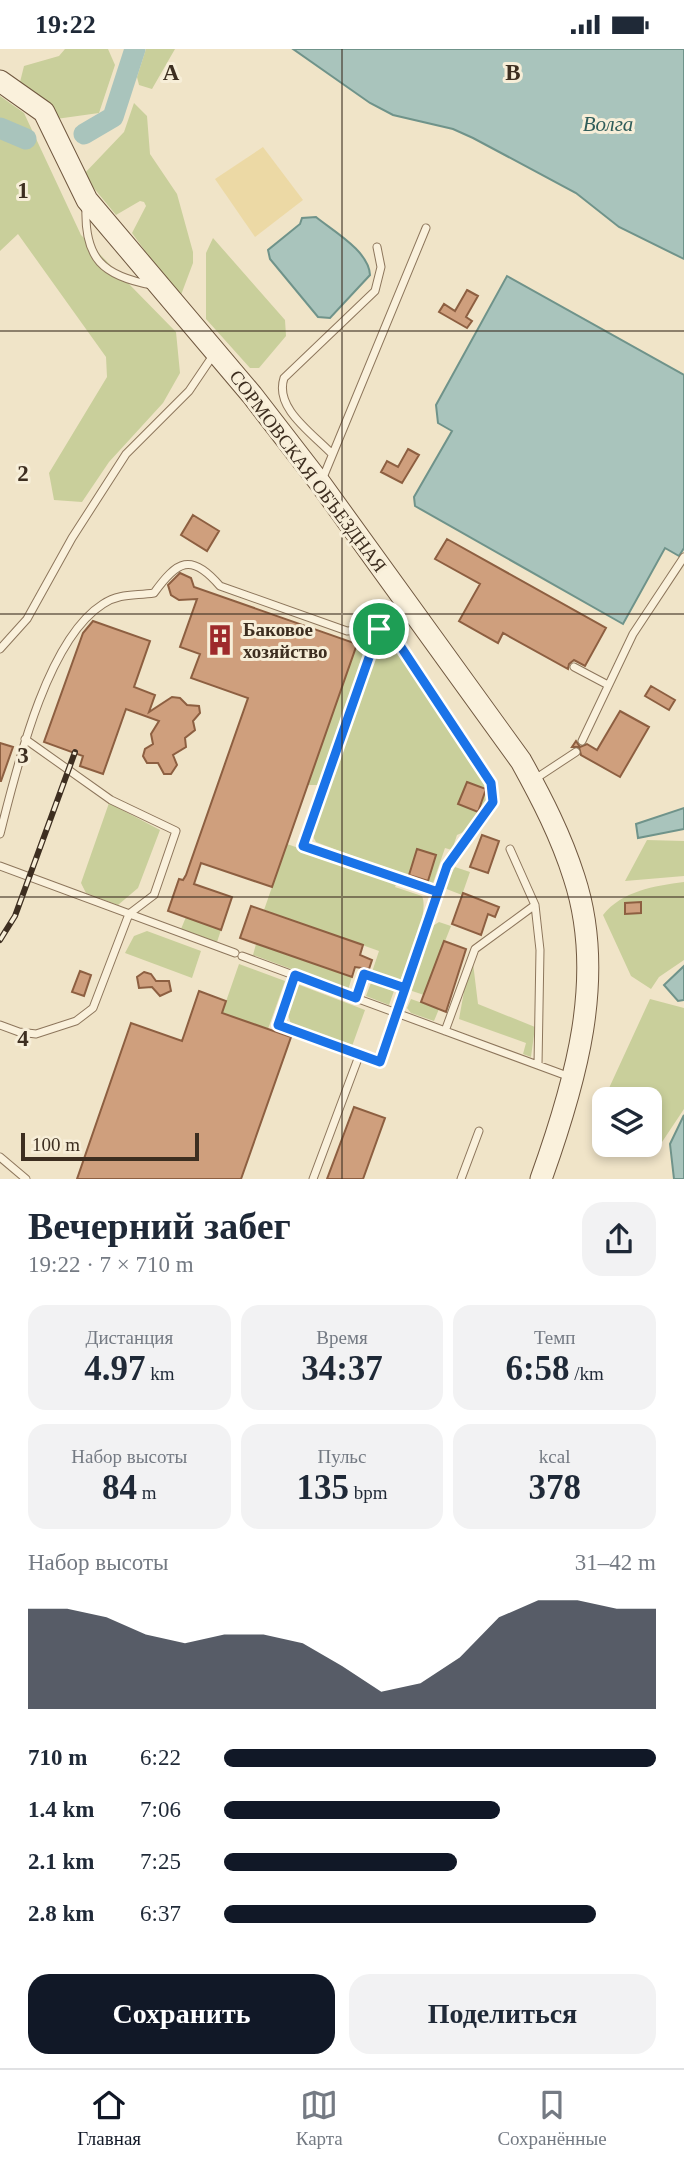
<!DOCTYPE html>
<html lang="ru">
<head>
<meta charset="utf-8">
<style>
  :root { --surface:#fff; --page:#f2f2f3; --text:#1f2937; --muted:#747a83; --line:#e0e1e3; --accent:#111827 }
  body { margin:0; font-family:Georgia,serif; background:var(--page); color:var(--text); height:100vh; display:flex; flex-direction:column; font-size:26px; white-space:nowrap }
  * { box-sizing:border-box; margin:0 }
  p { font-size:23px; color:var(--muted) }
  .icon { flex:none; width:38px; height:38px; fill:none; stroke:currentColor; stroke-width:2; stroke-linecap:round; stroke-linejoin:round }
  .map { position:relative; height:1130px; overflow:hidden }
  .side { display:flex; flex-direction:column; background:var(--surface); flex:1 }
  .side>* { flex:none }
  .tools { position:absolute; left:592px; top:1038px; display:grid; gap:14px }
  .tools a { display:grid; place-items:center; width:70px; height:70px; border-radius:14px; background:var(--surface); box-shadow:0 4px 10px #0003; font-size:35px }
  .scale { position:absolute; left:21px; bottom:18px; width:178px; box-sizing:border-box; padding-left:7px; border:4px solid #3d2e20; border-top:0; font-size:19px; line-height:24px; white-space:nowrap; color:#3d2e20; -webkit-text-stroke:5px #f7eed8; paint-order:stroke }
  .pin { position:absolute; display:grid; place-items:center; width:60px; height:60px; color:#fff; margin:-30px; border:4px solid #fff; border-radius:50%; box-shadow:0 2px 7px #0007 }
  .round { display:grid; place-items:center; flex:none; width:74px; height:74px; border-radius:21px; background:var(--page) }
  .summary { display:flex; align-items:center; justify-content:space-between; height:119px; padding:0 28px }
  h1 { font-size:38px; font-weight:800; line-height:52px }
  .metrics { display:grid; grid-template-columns:repeat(3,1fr); gap:10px; height:119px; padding:7px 28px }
  .metrics div { display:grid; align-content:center; border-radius:18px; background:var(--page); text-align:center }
  .metrics b { font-size:35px; font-weight:800 }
  .metrics small { font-size:19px; font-weight:400 }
  .metrics p { font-size:19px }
  .chart { height:196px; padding:14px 28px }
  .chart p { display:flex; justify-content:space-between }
  .chart svg { width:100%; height:126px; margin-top:7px; fill:var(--accent); opacity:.7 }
  .button { display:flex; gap:14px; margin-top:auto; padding:14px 28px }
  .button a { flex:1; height:80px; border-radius:21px; background:var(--accent); color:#fff; font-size:28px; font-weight:800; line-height:80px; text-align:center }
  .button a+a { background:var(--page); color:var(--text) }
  ul { padding:0 28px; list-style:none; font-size:23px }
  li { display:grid; grid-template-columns:112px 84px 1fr; align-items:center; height:52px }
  li i { height:18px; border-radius:9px; background:var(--accent) }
  .status { display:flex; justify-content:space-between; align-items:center; height:49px; padding:0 35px; background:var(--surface); direction:ltr }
  .status svg { height:19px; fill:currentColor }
  .tab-bar { display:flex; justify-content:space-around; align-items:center; height:98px; border-top:2px solid var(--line); background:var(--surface); font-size:19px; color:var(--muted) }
  .tab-bar a { display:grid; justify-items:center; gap:4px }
  .tab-bar .current { color:var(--accent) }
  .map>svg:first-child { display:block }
  .green { fill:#c9cf9b }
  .sand { fill:#ecd9a5 }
  .water { fill:#a9c4bc; stroke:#6f938a; stroke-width:2 }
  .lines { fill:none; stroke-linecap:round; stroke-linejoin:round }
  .river { stroke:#a9c4bc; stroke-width:21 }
  .building { fill:#cf9f7d; stroke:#8d5f41; stroke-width:2 }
  .lane-casing { stroke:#8d765c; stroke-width:9 }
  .secondary-casing { stroke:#6f573f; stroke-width:23 }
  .lane { stroke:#faf1dc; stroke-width:7 }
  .secondary { stroke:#faf1dc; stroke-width:21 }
  .rail-casing { stroke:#3d2e20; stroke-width:6 }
  .rail { stroke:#f7eed8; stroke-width:3.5; stroke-dasharray:10; stroke-linecap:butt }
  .route-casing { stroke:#fff; stroke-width:14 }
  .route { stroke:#1a73e8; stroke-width:9 }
  .grid { fill:none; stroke:#3d2e20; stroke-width:2; stroke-opacity:0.55 }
  .labels { text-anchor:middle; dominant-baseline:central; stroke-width:6; stroke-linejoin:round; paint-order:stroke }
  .street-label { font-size:19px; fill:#3d2e20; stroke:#f7eed8 }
  .poi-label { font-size:19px; font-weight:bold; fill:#3d2e20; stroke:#f7eed8; text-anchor:start }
  .water-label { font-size:21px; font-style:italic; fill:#2f5d5a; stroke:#f7eed8 }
  .grid-label { font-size:23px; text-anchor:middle; font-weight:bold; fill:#3d2e20; stroke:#f7eed8; stroke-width:6; stroke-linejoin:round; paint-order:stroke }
</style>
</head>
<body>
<div class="status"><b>19:22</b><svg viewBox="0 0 49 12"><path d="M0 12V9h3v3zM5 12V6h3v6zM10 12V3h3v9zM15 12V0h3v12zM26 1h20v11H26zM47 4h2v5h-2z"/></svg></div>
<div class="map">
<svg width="684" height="1130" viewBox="0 0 684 1130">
  <rect width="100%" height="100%" fill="#f0e4c8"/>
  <!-- green -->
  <path class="green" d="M 65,0 L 108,0 L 115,16 L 99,64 L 56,70 L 20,33 L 24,17 L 59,7 Z
    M 146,0 L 175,0 L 152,40 L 139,36 L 137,28 Z
    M 0,47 L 24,64 L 81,186 L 176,283 L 180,324 L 163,354 L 109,413 L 82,453 L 54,451 L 49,424 L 107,328 L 106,308 L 18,185 L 0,202 Z
    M 134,54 L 147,67 L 150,105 L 177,145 L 193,203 L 193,214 L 181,246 L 177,246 L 132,184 L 146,157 L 144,153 L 140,152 L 116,166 L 83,126 L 124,83 Z
    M 213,189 L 285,271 L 286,287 L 259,319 L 250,319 L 206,270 L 206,204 Z
    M 386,589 L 393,592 L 485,732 L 490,751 L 466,782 L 457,786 L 452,801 L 445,799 L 432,837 L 316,793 L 311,784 L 379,591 Z
    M 357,595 L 365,601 L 366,609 L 322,736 L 308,736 Z
    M 109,754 L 160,781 L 138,839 L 118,856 L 86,844 L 81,834 Z
    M 647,791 L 684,792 L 684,827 L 625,832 Z
    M 287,795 L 397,833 L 395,838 L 422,847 C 430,864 406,915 400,933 L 372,923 L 379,902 L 264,861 Z
    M 455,818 L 470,823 L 462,846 L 444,839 Z
    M 684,833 L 684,911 L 659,928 L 651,940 L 631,927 L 603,866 C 622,842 654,837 684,833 Z
    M 186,868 L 221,881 L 217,893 L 181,880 Z
    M 439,873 L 451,877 L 424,946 L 409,941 L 431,878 Z
    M 147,882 L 201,902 L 192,929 L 125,904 L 134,887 Z
    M 256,895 L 352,928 L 348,941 L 253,906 Z
    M 473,914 L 478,955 L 535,978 L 531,1008 L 523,1005 L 526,994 L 459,970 L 465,937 Z
    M 239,915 L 285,932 L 268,980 L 222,964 Z
    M 372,931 L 395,939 L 389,956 L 366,947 Z
    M 297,935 L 365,961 L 351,1000 L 292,978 L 287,963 Z
    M 411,950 L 439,960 L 434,972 L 411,964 L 407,959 Z
    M 650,950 L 684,959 L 684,1060 L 658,1099 L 649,1096 L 649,1050 L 604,1050 Z"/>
  <!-- sand -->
  <path class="sand" d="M 263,98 L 303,151 L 255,188 L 215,130 Z"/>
  <!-- water -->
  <path class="water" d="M 293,0 L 684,0 L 684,210 L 619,178 L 576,144 L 473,89 L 453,80 L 393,66 L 370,54 Z
    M 316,168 C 333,182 369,202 370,226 L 330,269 L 318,268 L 270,210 L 268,201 L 300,175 L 302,169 Z
    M 507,227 L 684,326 L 684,499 L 679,507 L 665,499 L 623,575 L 415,457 L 414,448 L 452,382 L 438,374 L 436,356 Z
    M 684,759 L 684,780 L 638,789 L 636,775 Z
    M 684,917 L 684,951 L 678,952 L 664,936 Z
    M 684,1066 L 684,1130 L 674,1130 L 670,1095 Z"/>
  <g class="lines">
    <!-- river -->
    <path class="river" d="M 0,79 L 26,90
      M 84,85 L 113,68 L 135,0"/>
  </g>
  <!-- building -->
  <path class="building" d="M 467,241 L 478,247 L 466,268 L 472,272 L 467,279 L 439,263 L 444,255 L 455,262 Z
    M 408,400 L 419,406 L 402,434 L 381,423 L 387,412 L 398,418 Z
    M 193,466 L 219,482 L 207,502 L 181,486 Z
    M 447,490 L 606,579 L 585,617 L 574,611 L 569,615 L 568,620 L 503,584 L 498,594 L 459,572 L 480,535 L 435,510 Z
    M 180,524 L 191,529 L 194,538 L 357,595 L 272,838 L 201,814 L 194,835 L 232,848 L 221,881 L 168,862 L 179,830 L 183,831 L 186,826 L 248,649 L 191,629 L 200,605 L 180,598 L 197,550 L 179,551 L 171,546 L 168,536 Z
    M 93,572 L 150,592 L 134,638 L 155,646 L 149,663 L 172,648 L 180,649 L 187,656 L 199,657 L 200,664 L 193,672 L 195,681 L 185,689 L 186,698 L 173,706 L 177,716 L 171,725 L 164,725 L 158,714 L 147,714 L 143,707 L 145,700 L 153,695 L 151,685 L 159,672 L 126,660 L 103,725 L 80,717 L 83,707 L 44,693 L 83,584 Z
    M 651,637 L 675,651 L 669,661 L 645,647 Z
    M 620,662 L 649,678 L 620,728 L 581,706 L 579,698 L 572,698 L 576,692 L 580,698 L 587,695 L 597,701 Z
    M 0,694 L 13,698 L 1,732 L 0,732 Z
    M 467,733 L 486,740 L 478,763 L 458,755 Z
    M 482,786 L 499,792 L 488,824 L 470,818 Z
    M 417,800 L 436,806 L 428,832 L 409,826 Z
    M 463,844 L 499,858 L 495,868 L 488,865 L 481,886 L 452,875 Z
    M 641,853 L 641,864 L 625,865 L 625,854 Z
    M 251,857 L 363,896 L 360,906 L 372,911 L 369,920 L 355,918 L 352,928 L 240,889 Z
    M 444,892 L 466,900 L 446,963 L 421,953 Z
    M 80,922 L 91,926 L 84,947 L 72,943 Z
    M 144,923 L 151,925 L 156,932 L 169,932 L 171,942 L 160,947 L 152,938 L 139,939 L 137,928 Z
    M 199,942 L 226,952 L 222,964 L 291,988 L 241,1130 L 77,1130 L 131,974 L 182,992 Z
    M 354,1058 L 385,1069 L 363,1130 L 327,1130 Z"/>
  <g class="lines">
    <defs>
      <path id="lane" d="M 86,158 C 84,210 103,227 152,236
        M 332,405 C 312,384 274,359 284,329 L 375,242 L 381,218 L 377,198
        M 322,431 L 426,179
        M 379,580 L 303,797 L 438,843
        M 0,600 L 27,570 L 72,489 L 126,405 L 189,342 L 214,305
        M 574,618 L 608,636
        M 582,692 L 633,585 L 684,508
        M 535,730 L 576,703
        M 0,785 C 16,722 46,591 103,555 C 120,544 135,547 154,544 C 177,512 191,503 220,537 L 347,582 L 379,580 L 395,588 L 491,734 L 493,753 L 447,817 L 380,1013 L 277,976 L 295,926
        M 510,800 L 535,856 L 540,901 L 538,1016
        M 0,817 L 235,904
        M 242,907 L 570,1028
        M 356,949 L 364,925 L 405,939
        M 0,976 L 19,983 L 36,985 L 76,972 L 93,959 L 129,865 L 154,846 L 176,782 L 111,751 L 25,690
        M 445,982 L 475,900 L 535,856
        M 0,1108 L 26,1130
        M 313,1130 L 359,1007
        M 461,1130 L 479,1082"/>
      <path id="secondary" d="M 0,32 L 44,63 L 87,151 L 252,346 L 320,434 L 521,712 C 542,750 561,787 574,828 C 607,928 575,1035 541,1130"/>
    </defs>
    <!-- lane casing -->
    <use href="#lane" class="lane-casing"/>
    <!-- secondary casing -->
    <use href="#secondary" class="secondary-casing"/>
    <!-- lane -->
    <use href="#lane" class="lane"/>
    <!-- secondary -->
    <use href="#secondary" class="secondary"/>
    <defs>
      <path id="rail" d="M 0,891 L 15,867 L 75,703"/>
    </defs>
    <!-- rail casing -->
    <use href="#rail" class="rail-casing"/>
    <!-- rail -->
    <use href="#rail" class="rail"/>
  </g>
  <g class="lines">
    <defs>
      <path id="route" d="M 379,580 L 395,589 L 491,734 L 493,753 L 447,817 L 405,939 L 364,925 L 356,949 L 295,926 L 278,976 L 380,1013 L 438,843 L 303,797 L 379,580"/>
    </defs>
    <!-- route casing -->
    <use href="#route" class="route-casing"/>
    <!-- route -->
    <use href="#route" class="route"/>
  </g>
  <!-- grid -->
  <path class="grid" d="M 342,0 L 342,1130M 0,282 L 684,282M 0,565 L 684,565M 0,848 L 684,848"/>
  <!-- icons -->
  <defs>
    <symbol id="building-bare" viewBox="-9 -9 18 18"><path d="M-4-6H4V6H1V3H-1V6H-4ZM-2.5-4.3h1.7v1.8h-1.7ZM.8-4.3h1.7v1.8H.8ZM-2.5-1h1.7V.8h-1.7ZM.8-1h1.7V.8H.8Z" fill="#9e2a2b" stroke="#f7eed8" stroke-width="2.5" paint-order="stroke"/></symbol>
  </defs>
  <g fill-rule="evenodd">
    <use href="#building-bare" x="198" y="569" width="44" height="44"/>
  </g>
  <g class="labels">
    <!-- street labels -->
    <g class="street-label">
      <text transform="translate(308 422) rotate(53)">СОРМОВСКАЯ ОБЪЕЗДНАЯ</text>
    </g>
    <!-- poi labels -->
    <g class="poi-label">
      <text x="243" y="580">Баковое<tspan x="243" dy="22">хозяйство</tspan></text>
    </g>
    <!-- water labels -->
    <g class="water-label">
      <text x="608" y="75">Волга</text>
    </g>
  </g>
  <g class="grid-label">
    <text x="171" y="31">A</text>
    <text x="513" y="31">B</text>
    <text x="23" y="149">1</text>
    <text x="23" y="432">2</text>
    <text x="23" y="714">3</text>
    <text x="23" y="997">4</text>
  </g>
</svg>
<div class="tools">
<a><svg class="icon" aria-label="layers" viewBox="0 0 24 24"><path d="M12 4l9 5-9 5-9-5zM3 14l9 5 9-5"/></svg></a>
</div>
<div class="scale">100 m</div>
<div class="pin" style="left:379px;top:580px;background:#1e9e55"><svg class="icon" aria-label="arrive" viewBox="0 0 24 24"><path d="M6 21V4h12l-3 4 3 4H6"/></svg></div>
</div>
<section class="side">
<div class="summary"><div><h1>Вечерний забег</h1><p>19:22 · 7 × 710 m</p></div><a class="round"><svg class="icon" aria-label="share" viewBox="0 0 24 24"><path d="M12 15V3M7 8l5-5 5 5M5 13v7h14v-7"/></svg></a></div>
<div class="metrics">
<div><p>Дистанция</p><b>4.97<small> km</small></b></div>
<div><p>Время</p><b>34:37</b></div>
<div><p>Темп</p><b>6:58<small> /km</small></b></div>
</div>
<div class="metrics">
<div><p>Набор высоты</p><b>84<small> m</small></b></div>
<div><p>Пульс</p><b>135<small> bpm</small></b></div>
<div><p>kcal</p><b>378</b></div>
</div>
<div class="chart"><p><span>Набор высоты</span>31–42 m</p>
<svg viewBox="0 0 160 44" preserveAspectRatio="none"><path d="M0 44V9L10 9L20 12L30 18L40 21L50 18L60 18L70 21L80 29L90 38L100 35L110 26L120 12L130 6L140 6L150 9L160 9V44z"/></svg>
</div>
<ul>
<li><b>710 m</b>6:22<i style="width:100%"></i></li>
<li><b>1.4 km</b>7:06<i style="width:64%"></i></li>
<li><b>2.1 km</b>7:25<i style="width:54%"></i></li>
<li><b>2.8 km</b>6:37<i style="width:86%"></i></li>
</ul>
<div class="button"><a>Сохранить</a><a>Поделиться</a></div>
</section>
<nav class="tab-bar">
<a class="current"><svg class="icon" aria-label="home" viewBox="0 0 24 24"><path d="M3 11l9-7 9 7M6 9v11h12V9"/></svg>Главная</a>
<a><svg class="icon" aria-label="map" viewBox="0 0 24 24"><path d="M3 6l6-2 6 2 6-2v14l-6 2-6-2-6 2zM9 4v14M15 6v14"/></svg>Карта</a>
<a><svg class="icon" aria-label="saved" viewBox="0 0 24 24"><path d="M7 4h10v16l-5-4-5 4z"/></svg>Сохранённые</a>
</nav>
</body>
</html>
